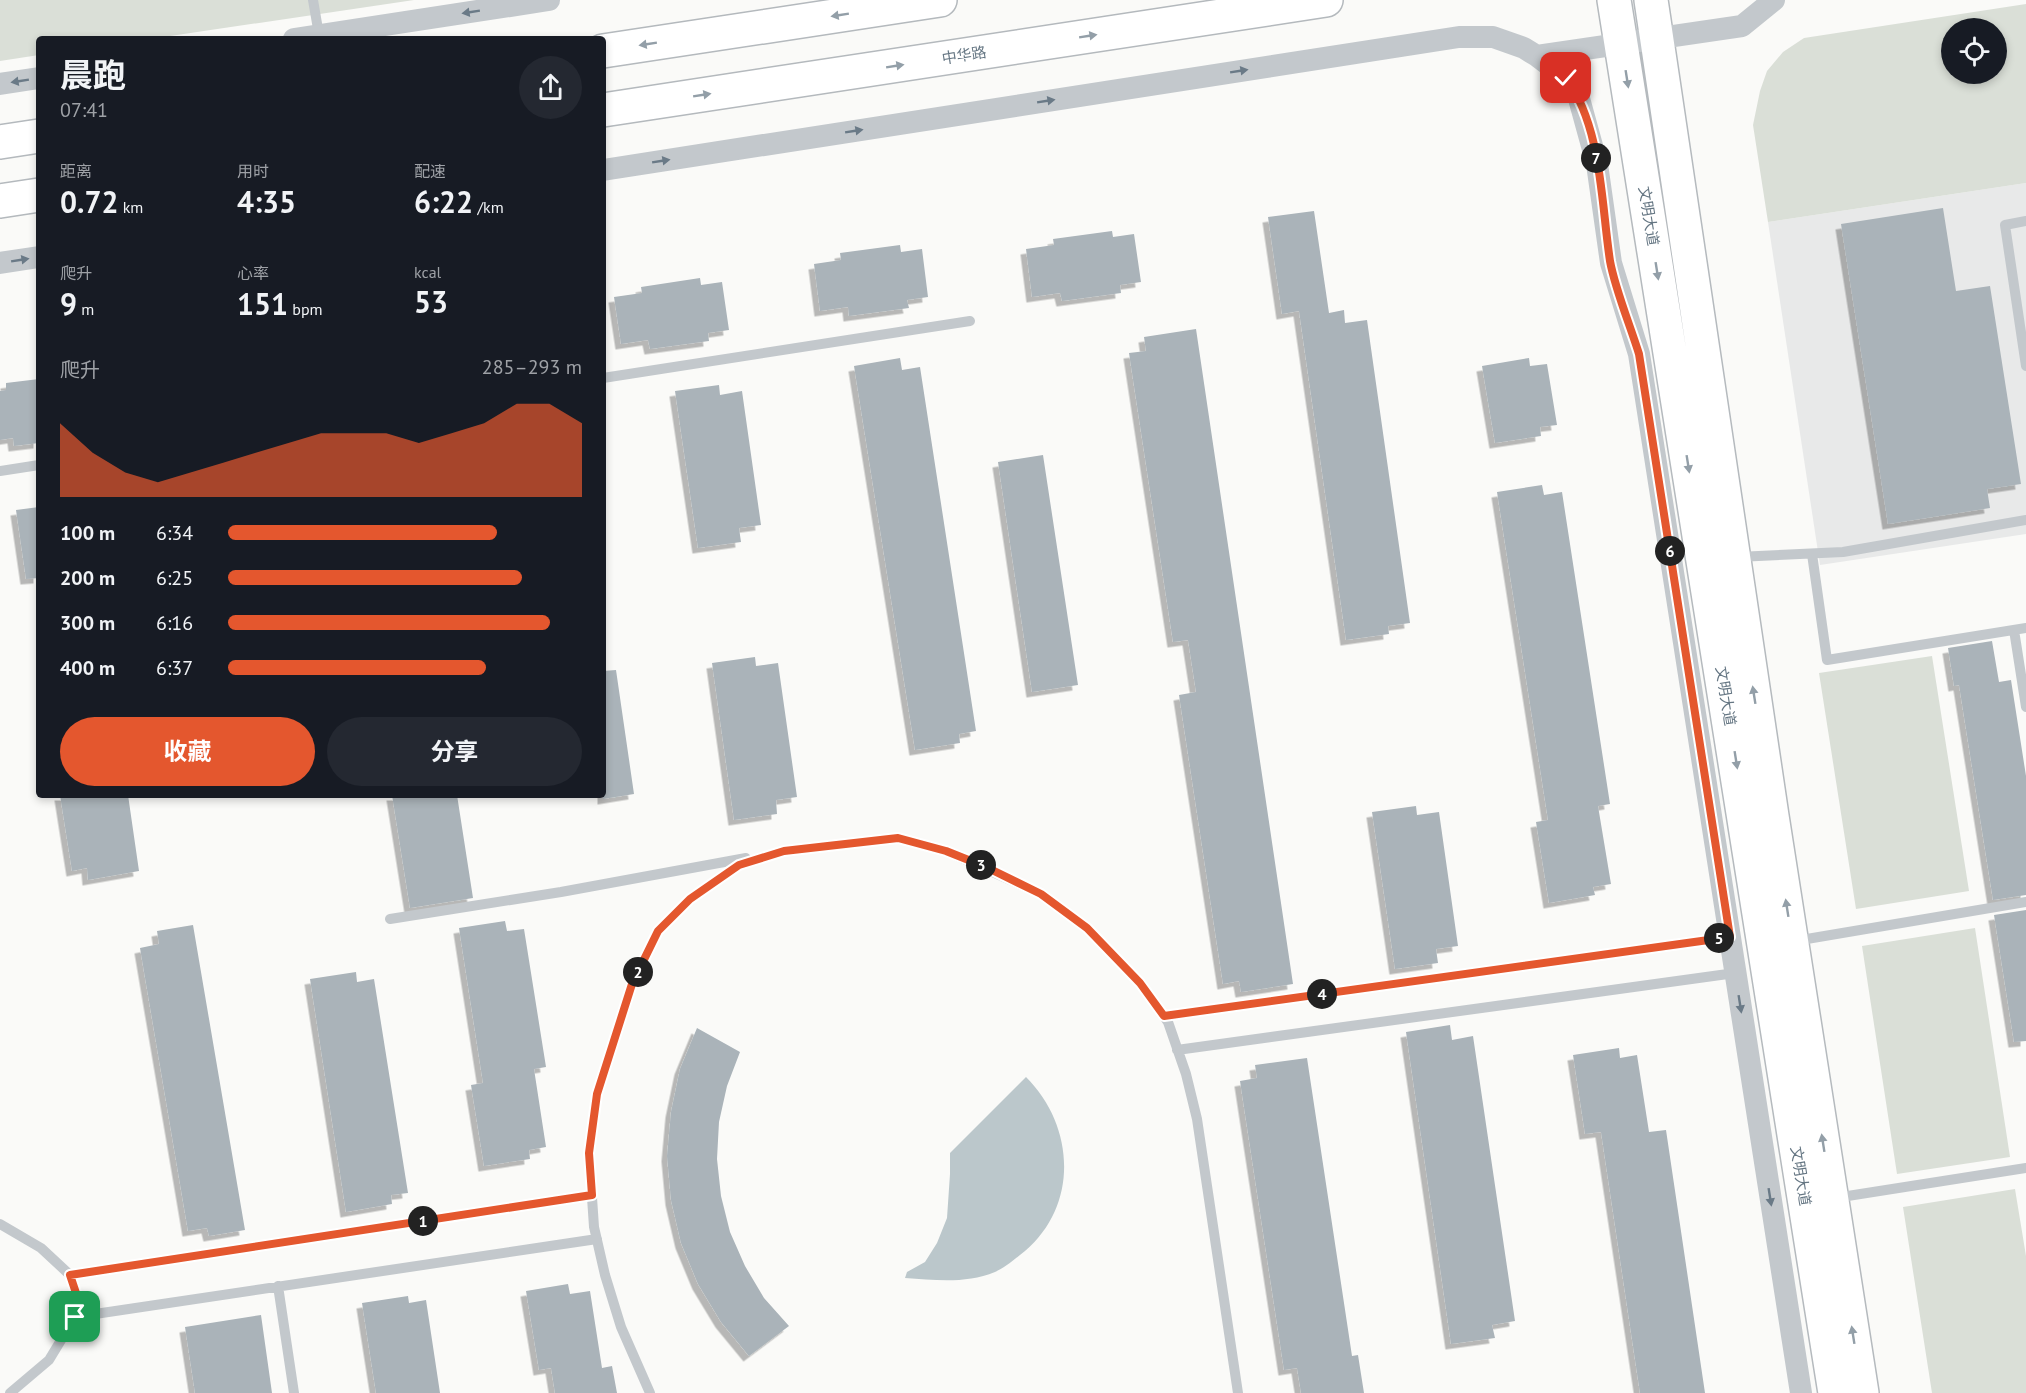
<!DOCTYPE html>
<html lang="zh">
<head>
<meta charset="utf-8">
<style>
  :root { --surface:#171b24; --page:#242831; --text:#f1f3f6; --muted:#9ea1a6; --accent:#e4572e }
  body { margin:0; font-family:"PT Sans","Noto Sans SC",sans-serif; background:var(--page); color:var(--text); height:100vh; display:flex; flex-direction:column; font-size:22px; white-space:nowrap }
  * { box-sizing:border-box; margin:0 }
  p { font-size:20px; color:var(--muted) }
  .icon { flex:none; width:33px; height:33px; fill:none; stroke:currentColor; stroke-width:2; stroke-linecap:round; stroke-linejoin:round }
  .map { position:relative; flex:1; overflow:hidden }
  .details { position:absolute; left:36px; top:36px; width:570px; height:762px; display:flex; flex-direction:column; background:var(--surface); border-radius:6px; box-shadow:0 3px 9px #0003 }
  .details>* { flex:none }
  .controls { position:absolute; left:1941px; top:18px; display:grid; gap:12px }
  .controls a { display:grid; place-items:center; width:66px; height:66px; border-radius:50%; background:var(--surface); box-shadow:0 3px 9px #0003; font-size:30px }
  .pin { position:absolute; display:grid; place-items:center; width:51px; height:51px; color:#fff; margin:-26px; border-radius:12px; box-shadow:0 3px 9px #0006 }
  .km { position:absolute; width:30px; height:30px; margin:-15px; border-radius:50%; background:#222; color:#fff; font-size:16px; line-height:30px; text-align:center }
  .round { display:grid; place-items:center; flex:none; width:63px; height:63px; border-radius:32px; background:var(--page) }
  .head { display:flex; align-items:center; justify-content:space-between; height:102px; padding:0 24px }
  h1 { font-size:33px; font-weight:700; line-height:45px }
  .metrics { display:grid; grid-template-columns:repeat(3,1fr); gap:9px; height:102px; padding:6px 24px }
  .metrics div { display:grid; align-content:center }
  .metrics b { font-size:30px; font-weight:700 }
  .metrics small { font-size:16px; font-weight:400 }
  .metrics p { font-size:16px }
  .chart { height:168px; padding:12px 24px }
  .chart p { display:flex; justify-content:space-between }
  .chart svg { width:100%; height:108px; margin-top:6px; fill:var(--accent); opacity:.7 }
  .action { display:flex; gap:12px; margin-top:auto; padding:12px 24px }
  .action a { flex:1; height:69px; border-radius:36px; background:var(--accent); color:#fff; font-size:24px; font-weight:700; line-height:69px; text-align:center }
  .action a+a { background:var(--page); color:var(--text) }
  ul { padding:0 24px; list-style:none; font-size:20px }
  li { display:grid; grid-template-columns:96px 72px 1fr; align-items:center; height:45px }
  li i { height:15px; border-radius:8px; background:var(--accent) }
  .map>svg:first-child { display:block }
  .built { fill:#e8e9e9 }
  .green { fill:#dadfd7; fill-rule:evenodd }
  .water { fill:#bbc7cb }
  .building { fill:#aab3b9; filter:url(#shadow) }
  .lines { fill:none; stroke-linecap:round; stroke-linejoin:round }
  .primary-casing { stroke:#b5babe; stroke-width:36 }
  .highway-casing { stroke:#b4b9bd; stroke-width:36 }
  .lane { stroke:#c3c8cc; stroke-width:10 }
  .street { stroke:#c3c8cc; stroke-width:22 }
  .primary { stroke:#fff; stroke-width:33 }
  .highway { stroke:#fff; stroke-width:33 }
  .oneway { fill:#6a7a87 }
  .oneway2 { fill:#939fa8 }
  .route-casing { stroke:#fff; stroke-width:12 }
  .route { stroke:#e4572e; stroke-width:8 }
  .labels { text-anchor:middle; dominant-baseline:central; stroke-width:6; stroke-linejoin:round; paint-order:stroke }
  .street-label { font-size:15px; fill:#657683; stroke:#fff }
</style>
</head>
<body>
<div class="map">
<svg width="2026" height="1393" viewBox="0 0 2026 1393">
  <defs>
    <filter id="shadow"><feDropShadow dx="-5.5" dy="5.5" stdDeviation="0" flood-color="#0004"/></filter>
  </defs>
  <rect width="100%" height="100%" fill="#fafaf8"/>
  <!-- built -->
  <path class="built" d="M 2026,183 L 2026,534 L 1820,565 L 1768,222 Z"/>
  <!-- green -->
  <path class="green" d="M 0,0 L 414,0 L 150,39 L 39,39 L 39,55 L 0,61 Z
    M 2026,4 L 2026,183 L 1768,222 L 1753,125 L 1760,91 L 1767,71 L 1783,52 L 1804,38 ZM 1996,28 L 1996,74 L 1952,74 L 1952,28 Z
    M 1932,656 L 1969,891 L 1856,909 L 1819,673 Z
    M 1975,928 L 2010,1157 L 1897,1174 L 1862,946 Z
    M 2015,1189 L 2026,1256 L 2026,1393 L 1932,1393 L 1903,1207 Z"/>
  <!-- water -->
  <path class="water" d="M 1026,1077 C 1075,1126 1079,1205 1025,1251 C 1016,1258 1005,1268 995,1272 C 966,1284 935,1280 905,1278 L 907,1272 L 925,1262 L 937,1243 L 947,1218 L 950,1174 L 950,1153 Z"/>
  <!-- building -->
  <path class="building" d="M 1943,208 L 1956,291 L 1990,286 L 2021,484 L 1987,489 L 1990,508 L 1888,524 L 1841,224 Z
    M 1314,211 L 1329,313 L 1344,310 L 1345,323 L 1367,320 L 1410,623 L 1388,626 L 1389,634 L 1346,640 L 1299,311 L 1282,314 L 1268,217 Z
    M 1112,231 L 1113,237 L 1134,234 L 1141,282 L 1120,285 L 1121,293 L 1062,301 L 1060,293 L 1032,297 L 1026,249 L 1054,245 L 1053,239 Z
    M 900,245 L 901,252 L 922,249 L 928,297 L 907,300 L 909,308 L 849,316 L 848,307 L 820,311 L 814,264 L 841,260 L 840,253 Z
    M 700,278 L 701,285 L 722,282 L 729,330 L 708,333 L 709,341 L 650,349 L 648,340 L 621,344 L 614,297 L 642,293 L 641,287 Z
    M 1196,329 L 1293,984 L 1241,992 L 1239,981 L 1223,984 L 1179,695 L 1196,692 L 1188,640 L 1173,642 L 1129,353 L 1146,351 L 1144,337 Z
    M 900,358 L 902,370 L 920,367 L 976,731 L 959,734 L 960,743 L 915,750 L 854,366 Z
    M 1529,358 L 1530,366 L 1547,364 L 1557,425 L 1540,427 L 1541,436 L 1495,443 L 1482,366 Z
    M 39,379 L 39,443 L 14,446 L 13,438 L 0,440 L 0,391 L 6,390 L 6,383 Z
    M 719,385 L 720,395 L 742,391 L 761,525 L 739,528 L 741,542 L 698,548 L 675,391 Z
    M 1043,455 L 1078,685 L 1032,692 L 998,462 Z
    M 1542,485 L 1544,495 L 1562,492 L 1610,804 L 1598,806 L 1611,884 L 1593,887 L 1595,895 L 1549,903 L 1536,822 L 1548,820 L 1497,492 Z
    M 39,507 L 39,578 L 26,579 L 16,510 Z
    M 1992,641 L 1999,682 L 2011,680 L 2026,776 L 2026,895 L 1993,900 L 1959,685 L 1954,686 L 1948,648 Z
    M 755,657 L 756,666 L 778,663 L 797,797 L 776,800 L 777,814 L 734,820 L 712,663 Z
    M 616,670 L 634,794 L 603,799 L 603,671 Z
    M 60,795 L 128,795 L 139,871 L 88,880 L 87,868 L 72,871 Z
    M 392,795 L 457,795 L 473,898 L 410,908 Z
    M 1416,806 L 1417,815 L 1439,812 L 1458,946 L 1436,949 L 1438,963 L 1395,969 L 1372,812 Z
    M 2026,910 L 2026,1041 L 2014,1042 L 1994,915 Z
    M 505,921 L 507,931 L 524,929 L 546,1067 L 534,1069 L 546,1147 L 529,1150 L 530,1159 L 484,1166 L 471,1085 L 483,1083 L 459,928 Z
    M 193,925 L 245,1230 L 209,1236 L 207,1228 L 188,1231 L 140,948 L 159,944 L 157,931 Z
    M 356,972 L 357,982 L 374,979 L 408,1193 L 391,1195 L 392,1204 L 346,1212 L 310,979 Z
    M 1450,1025 L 1452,1040 L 1473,1036 L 1515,1321 L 1492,1325 L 1495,1338 L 1451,1344 L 1406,1032 Z
    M 697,1028 L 740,1052 L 727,1086 L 719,1122 L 717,1159 L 721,1196 L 730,1232 L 745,1266 L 764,1298 L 789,1326 L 749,1356 L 721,1322 L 698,1284 L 681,1243 L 671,1200 L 667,1156 L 671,1112 L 680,1069 Z
    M 1619,1048 L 1620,1058 L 1637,1055 L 1649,1132 L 1666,1130 L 1705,1393 L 1640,1393 L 1601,1132 L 1585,1134 L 1573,1055 Z
    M 1307,1058 L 1352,1356 L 1358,1355 L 1364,1393 L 1301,1393 L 1297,1368 L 1284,1370 L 1240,1081 L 1257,1078 L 1255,1065 Z
    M 568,1284 L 570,1294 L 590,1291 L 602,1368 L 612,1366 L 617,1393 L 555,1393 L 551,1368 L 539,1370 L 526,1291 Z
    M 408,1296 L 409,1303 L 426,1300 L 440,1393 L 376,1393 L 362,1303 Z
    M 261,1315 L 272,1393 L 195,1393 L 185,1327 Z"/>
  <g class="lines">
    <defs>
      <path id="primary" d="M 1614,0 L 1835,1393
        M 1651,0 L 1772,816 L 1862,1393"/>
      <path id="highway" d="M 603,51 L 940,0
        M 603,110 L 1326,0
        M 0,142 L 39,136
        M 0,201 L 39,195"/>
    </defs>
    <!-- primary casing -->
    <use href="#primary" class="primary-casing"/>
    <!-- highway casing -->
    <use href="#highway" class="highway-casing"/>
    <!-- lane -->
    <path class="lane" d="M 313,0 L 319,35
      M 2026,221 L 2005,225 L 2026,366
      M 603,378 L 970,321
      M 0,471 L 39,465
      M 1812,554 L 1827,660 L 2026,628
      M 1737,557 L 1843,552 L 2026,520
      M 2014,630 L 2026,707
      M 390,919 L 561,892 L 746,858
      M 1795,941 L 2026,902
      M 1164,1016 L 1730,937
      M 1177,1050 L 1735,973
      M 1835,1198 L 2026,1168
      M 0,1224 L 41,1248 L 70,1275 L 78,1299 L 75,1317 L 49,1360 L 10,1393
      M 70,1275 L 592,1195
      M 278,1286 L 294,1393
      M 75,1317 L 597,1239
      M 650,1393 L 621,1327 L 605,1275 L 594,1227 L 589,1153 L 597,1094 L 632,984 L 658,931 L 690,899 L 739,865 L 784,851 L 898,838 L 946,851 L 1041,894 L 1087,928 L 1140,983 L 1168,1022 L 1186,1074 L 1197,1119 L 1238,1393"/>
    <!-- street -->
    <path class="street" d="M 294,39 L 549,0
      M 1537,56 L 1566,78 L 1578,95 L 1597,164 L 1611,263 L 1639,354 L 1801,1393
      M 0,84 L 39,78
      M 603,170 L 1459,37 L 1493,37 L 1524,48 L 1537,56 L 1742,26 L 1774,0
      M 0,263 L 39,257"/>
    <!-- primary -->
    <use href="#primary" class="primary"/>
    <!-- highway -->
    <use href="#highway" class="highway"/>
  </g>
  <!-- one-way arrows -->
  <defs><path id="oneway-solid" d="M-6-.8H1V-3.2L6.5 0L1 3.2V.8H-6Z" transform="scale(1.5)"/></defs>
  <g class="oneway">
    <use href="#oneway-solid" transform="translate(471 12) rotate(171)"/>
    <use href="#oneway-solid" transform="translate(1239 71) rotate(-9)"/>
    <use href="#oneway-solid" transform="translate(20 81) rotate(171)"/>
    <use href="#oneway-solid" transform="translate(1046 101) rotate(-9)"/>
    <use href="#oneway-solid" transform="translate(854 131) rotate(-9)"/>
    <use href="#oneway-solid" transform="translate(661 161) rotate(-9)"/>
    <use href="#oneway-solid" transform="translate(20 260) rotate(-9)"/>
    <use href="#oneway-solid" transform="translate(1740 1004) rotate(81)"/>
    <use href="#oneway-solid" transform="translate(1770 1197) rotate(81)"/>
  </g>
  <g class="oneway2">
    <use href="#oneway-solid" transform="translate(840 15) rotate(171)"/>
    <use href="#oneway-solid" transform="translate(1088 36) rotate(-9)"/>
    <use href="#oneway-solid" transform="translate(648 44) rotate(171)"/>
    <use href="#oneway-solid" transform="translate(895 66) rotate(-9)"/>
    <use href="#oneway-solid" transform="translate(1627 79) rotate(81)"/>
    <use href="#oneway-solid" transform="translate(702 95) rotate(-9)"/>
    <use href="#oneway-solid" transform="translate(1657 271) rotate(81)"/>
    <use href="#oneway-solid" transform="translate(1688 464) rotate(81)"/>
    <use href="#oneway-solid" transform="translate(1754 695) rotate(-99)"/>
    <use href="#oneway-solid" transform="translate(1736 760) rotate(81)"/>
    <use href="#oneway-solid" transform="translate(1787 908) rotate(-99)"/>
    <use href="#oneway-solid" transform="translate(1823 1143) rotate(-99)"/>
    <use href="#oneway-solid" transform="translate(1853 1335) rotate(-99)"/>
  </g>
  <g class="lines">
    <defs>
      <path id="route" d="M 75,1317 L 78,1299 L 70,1275 L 592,1195 L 589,1153 L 597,1094 L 632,984 L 658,931 L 690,899 L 739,865 L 784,851 L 898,838 L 946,851 L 986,867 L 1041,894 L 1087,928 L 1140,983 L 1164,1016 L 1730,937 L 1639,354 C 1630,325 1615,289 1610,261 C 1601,202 1602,127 1566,78"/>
    </defs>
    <!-- route casing -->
    <use href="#route" class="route-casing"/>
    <!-- route -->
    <use href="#route" class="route"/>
  </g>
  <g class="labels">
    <!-- street labels -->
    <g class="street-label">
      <text transform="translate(964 55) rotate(-9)">中华路</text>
      <text transform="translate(1649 216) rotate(81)">文明大道</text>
      <text transform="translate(1726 696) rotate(81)">文明大道</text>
      <text transform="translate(1801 1176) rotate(81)">文明大道</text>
    </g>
  </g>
</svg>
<div class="controls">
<a><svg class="icon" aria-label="locate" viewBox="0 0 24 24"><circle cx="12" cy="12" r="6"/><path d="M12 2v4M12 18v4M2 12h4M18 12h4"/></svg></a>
</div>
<div class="pin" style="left:75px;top:1317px;background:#1e9e55"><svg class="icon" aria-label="arrive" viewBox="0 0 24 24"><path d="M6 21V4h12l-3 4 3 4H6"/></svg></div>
<div class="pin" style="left:1566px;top:78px;background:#d93025"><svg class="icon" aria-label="check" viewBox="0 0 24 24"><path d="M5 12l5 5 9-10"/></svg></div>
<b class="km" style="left:423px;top:1221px">1</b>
<b class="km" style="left:638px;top:972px">2</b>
<b class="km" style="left:981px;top:865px">3</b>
<b class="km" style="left:1322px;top:994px">4</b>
<b class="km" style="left:1719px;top:938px">5</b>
<b class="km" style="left:1670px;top:551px">6</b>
<b class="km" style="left:1596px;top:158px">7</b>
<section class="details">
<div class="head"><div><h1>晨跑</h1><p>07:41</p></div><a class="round"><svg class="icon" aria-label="share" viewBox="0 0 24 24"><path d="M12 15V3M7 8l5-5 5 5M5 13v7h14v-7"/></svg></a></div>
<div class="metrics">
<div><p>距离</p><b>0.72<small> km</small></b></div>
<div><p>用时</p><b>4:35</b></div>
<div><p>配速</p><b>6:22<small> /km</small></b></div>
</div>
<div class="metrics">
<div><p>爬升</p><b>9<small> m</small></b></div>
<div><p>心率</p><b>151<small> bpm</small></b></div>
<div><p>kcal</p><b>53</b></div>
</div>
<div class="chart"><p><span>爬升</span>285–293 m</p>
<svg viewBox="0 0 160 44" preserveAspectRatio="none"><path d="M0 44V14L10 26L20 34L30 38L40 34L50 30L60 26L70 22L80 18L90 18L100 18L110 22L120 18L130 14L140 6L150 6L160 14V44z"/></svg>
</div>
<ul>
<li><b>100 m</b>6:34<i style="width:76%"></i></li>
<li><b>200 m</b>6:25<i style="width:83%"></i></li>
<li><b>300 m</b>6:16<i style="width:91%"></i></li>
<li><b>400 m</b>6:37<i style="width:73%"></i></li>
</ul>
<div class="action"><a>收藏</a><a>分享</a></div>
</section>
</div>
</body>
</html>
